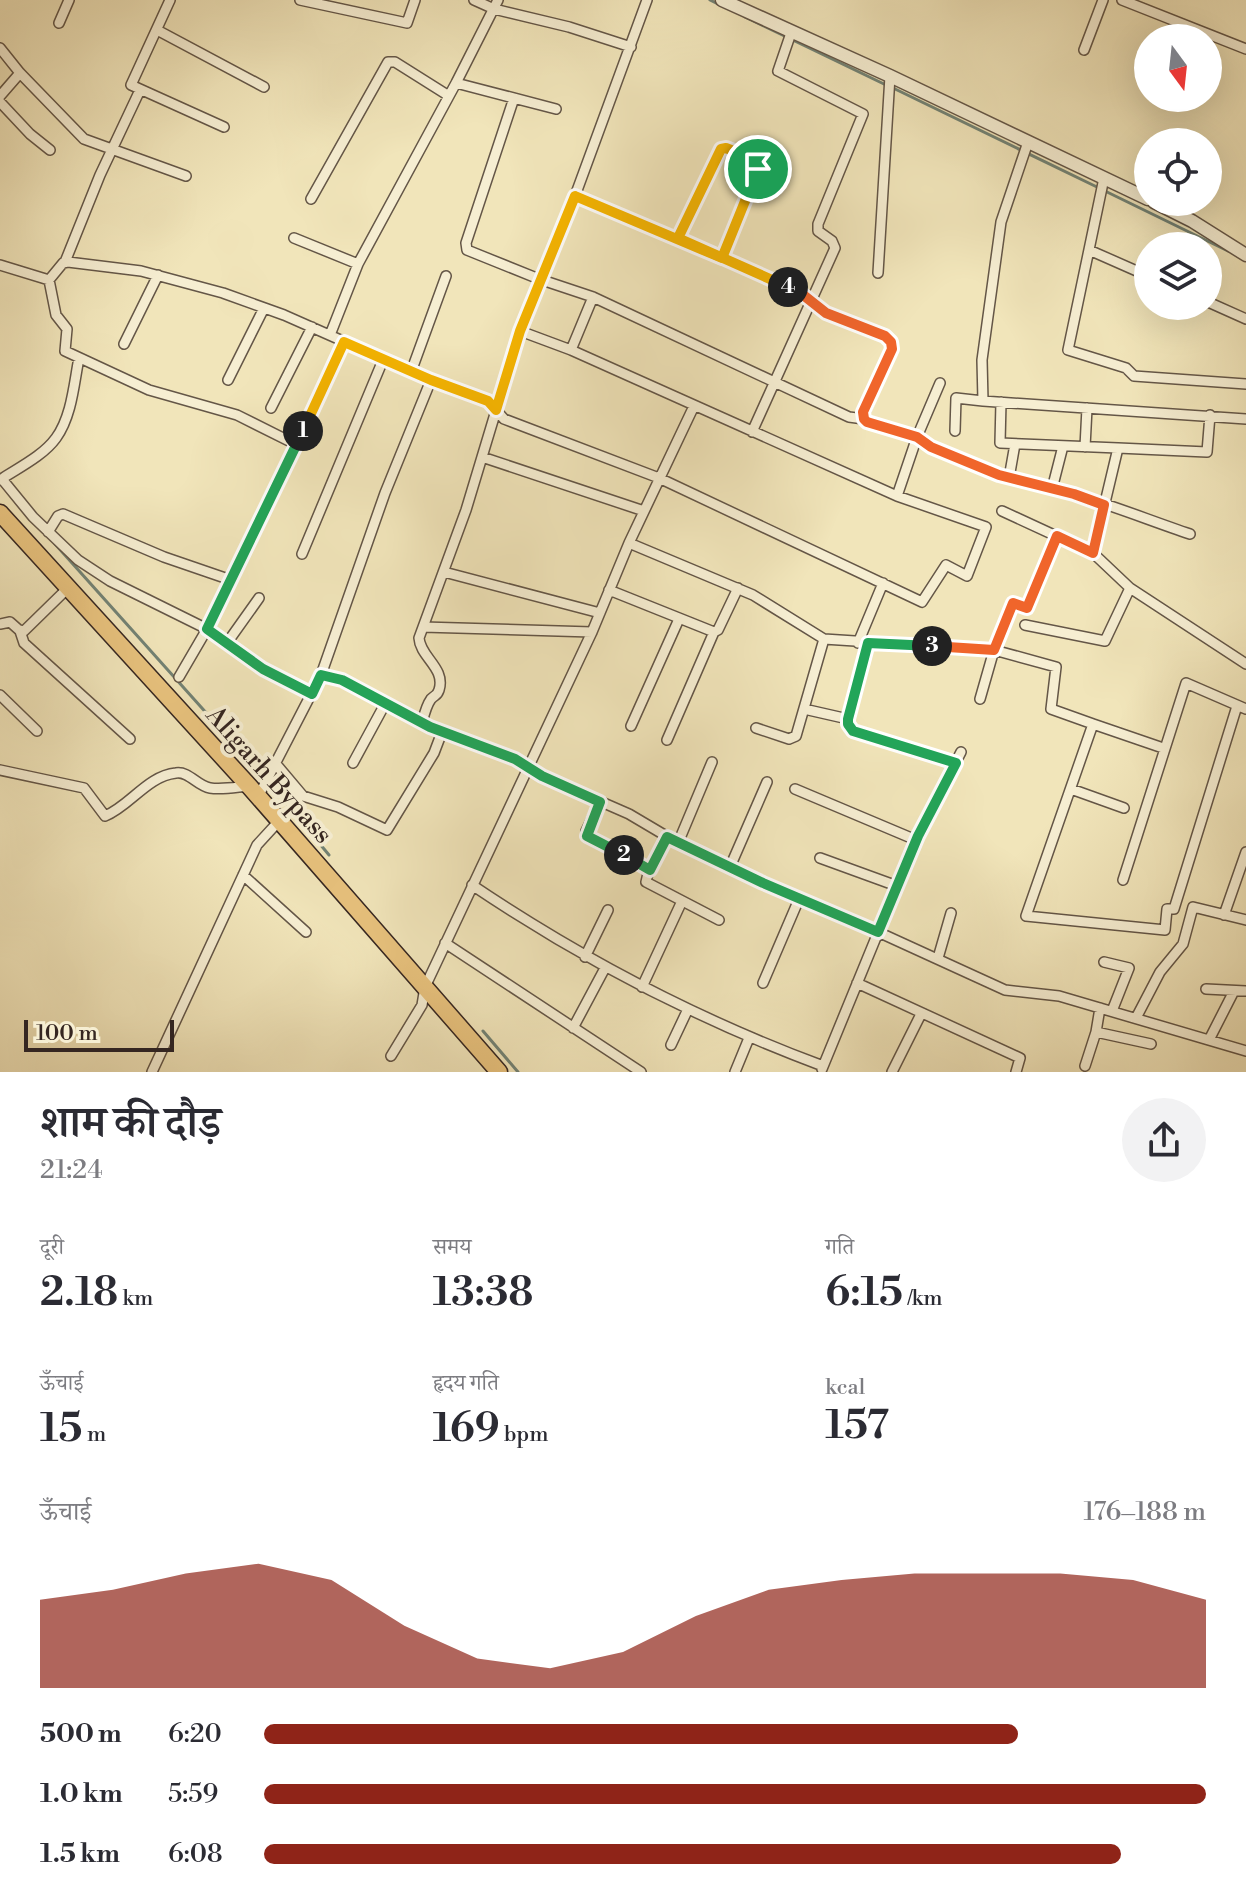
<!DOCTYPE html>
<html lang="hi">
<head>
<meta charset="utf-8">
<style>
  :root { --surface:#fff; --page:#f2f2f3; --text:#2b2b33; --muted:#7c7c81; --accent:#8f2418 }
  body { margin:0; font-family:"Libre Bodoni","Noto Serif Devanagari",serif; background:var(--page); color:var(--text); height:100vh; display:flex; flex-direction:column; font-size:30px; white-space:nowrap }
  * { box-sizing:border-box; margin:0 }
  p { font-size:26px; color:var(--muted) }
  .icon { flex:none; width:44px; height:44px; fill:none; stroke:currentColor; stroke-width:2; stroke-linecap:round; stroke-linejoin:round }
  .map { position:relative; height:1072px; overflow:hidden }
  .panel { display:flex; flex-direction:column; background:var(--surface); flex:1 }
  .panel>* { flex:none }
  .needle { width:52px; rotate:165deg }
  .buttons { position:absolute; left:1134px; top:24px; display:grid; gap:16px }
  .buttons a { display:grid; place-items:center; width:88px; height:88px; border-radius:50%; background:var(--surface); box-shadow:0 8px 32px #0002; font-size:40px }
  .scale { position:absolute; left:24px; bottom:20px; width:150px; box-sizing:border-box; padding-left:8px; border:4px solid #352621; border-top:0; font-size:22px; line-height:28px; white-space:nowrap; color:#352621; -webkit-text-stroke:6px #f6eed2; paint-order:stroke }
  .pin { position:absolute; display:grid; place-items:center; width:68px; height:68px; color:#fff; margin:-34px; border:4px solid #fff; border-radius:50%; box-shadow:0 2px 8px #0007 }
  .km { position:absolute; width:40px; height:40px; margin:-20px; border-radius:50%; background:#222; color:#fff; font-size:22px; line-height:40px; text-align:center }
  .round { display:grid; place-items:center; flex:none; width:84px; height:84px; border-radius:42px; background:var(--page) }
  .overview { display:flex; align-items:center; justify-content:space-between; height:136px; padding:0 40px }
  h1 { font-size:44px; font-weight:600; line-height:60px }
  .figures { display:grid; grid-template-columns:repeat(3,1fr); gap:12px; height:136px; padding:8px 40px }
  .figures div { display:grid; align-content:center }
  .figures b { font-size:40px; font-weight:600 }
  .figures small { font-size:22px; font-weight:400 }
  .figures p { font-size:22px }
  .chart { height:224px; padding:16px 40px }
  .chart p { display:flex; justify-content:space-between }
  .chart svg { width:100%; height:144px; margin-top:8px; fill:var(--accent); opacity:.7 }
  ul { padding:0 40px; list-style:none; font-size:26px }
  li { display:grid; grid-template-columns:128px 96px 1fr; align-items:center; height:60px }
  li i { height:20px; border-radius:10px; background:var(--accent) }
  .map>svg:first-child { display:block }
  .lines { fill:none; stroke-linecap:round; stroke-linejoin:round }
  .stream { stroke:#728274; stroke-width:3 }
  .minor-casing { stroke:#645647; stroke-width:12 }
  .tertiary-casing { stroke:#645647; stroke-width:15 }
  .trunk-casing { stroke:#352621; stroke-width:19 }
  .minor { stroke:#f6eed2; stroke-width:9 }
  .tertiary { stroke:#f6eed2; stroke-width:12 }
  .trunk { stroke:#e8c27d; stroke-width:16 }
  .split-1-casing { stroke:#fff; stroke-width:16 }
  .split-2-casing { stroke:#fff; stroke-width:16 }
  .split-3-casing { stroke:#fff; stroke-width:16 }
  .split-4-casing { stroke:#fff; stroke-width:16 }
  .split-5-casing { stroke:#fff; stroke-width:16 }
  .split-1 { stroke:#f5b400; stroke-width:10 }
  .split-2 { stroke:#22a559; stroke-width:10 }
  .split-3 { stroke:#22a559; stroke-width:10 }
  .split-4 { stroke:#f0652b; stroke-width:10 }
  .split-5 { stroke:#f5b400; stroke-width:10 }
  .labels { text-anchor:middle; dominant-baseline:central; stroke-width:8; stroke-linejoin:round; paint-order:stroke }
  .street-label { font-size:26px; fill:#352621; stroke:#f6eed2 }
</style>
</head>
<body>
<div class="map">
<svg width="1246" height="1072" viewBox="0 0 1246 1072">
  <rect width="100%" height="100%" fill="#f1e5ba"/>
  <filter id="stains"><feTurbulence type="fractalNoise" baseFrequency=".0025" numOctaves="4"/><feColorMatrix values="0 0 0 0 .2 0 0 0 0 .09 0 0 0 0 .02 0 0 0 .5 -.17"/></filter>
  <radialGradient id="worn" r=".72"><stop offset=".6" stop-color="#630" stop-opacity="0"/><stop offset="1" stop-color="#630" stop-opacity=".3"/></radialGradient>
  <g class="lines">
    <!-- stream -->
    <path class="stream" d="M 710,0 L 720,5
      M 745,17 L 886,85
      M 893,88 L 1099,188
      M 1105,191 L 1228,251
      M 55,544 L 261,774
      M 272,786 L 329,855
      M 483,1031 L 518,1072"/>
    <defs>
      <path id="minor" d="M 170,0 L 131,85 L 224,127
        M 300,0 L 407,23 L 415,0
        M 474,0 L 494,9 L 569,27 L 631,47
        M 1122,0 L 1246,49
        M 59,23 L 69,0
        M 157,30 L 264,87
        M 0,48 L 20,73 L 84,139 L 186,176
        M 1084,50 L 1103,0
        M 456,83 L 556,109
        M 0,96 L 20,73
        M 514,98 L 466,243 L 467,250 L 539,279 L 593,297 L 849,417 L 864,419
        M 0,102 L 30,134 L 50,150
        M 1104,178 L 1068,350 L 1126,368 L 1134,376 L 1246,384
        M 575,196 L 678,238 L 802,294 L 826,313 L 885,336 L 891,342 L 892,349 L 863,416 L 867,422 L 917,437 L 897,496
        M 311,199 L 388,62 L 395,62 L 449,96
        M 294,238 L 358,264
        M 678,238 L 721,149 L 726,148 L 756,160 L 758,169 L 722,258
        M 1089,250 L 1148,276
        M 65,262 L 100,175 L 140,90
        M 0,265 L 49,280 L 63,263 L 68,262 L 141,271 L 223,293 L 284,315 L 431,380 L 488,401 L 504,419 L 659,478 L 922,602 L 946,565 L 967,576 L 986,527 L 897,496 L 571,350 L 520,331
        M 878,273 L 890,76
        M 49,280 L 56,315 L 67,329 L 65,351 L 149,390 L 237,415 L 297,445 L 207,629 L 179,677
        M 1208,302 L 1246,319
        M 330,335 L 358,264 L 456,83 L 498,0
        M 124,344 L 158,275
        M 571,350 L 593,297
        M 411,372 L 446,276
        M 228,380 L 264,308
        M 940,383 L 917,437 C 964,469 1020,478 1073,494 C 1112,505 1151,521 1190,534
        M 983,401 L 1246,419
        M 1001,402 L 1000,443 L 1118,448
        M 271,408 L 312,327
        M 955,431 L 956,398 L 983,401 L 982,360 L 1001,222 L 1028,142
        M 752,432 L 835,248 L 832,241 L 818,231 L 818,224 L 863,114 L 778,71 L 791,33
        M 297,445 L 344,342
        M 1085,447 L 1087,408
        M 482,457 L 644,511
        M 1009,478 L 1015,444
        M 2,479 L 33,517 L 78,560 L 110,581 L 207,629 L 263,669 L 312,694
        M 0,480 C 18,468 43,456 56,438 C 72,416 74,383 79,358
        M 1052,489 L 1063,446
        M 1002,511 L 1093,553 L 1130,588 L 1246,664
        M 48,532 L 58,516 L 63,514 L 164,557 L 231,580
        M 629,543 L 753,595 L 824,639 L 994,650 L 1056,667 L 1051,709 L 1093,724 L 1026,916 L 1165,930 L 1167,909 L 1174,909 L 1237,706
        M 1093,553 L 1118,448 L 1207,452 L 1210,415
        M 302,554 L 383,360
        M 444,572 L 600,613
        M 609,590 L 714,632 L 718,630 L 738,588
        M 0,624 L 10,622 L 19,630 L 24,631 L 69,587
        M 1025,625 L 1105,641 L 1130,588
        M 423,627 L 592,632
        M 20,631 L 24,643 L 130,739
        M 227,643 L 259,598
        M 858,643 L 883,583
        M 868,643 L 848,719 L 850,729 L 956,763
        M 321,675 L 342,680 L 430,727 L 515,759 L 542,776 L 629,814 L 678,843 L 763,883 L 878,932 L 1005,990 L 1059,996 L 1246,1051
        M 0,695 L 37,731
        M 980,699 L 994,650 L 1013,603 L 1027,608 L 1057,536
        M 804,709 L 848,719
        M 422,723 C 424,715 426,706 431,699 C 436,694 437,696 439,690 C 446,668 420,657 419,638 L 466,510 L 520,331 L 575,196 L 647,0
        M 1093,724 L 1163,748
        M 631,726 L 679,619
        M 756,728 L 789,739 L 796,736 L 824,639
        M 667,740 L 714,632
        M 353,763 L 385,704
        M 276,764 L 303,796 L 338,807 L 387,830 L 434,753 L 442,732
        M 0,770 L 84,788 L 105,816 C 130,806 147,776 176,773 C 189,771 197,786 210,788 C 222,790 237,787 249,786
        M 795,789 L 916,840
        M 1071,789 L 1124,808
        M 258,797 L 321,675 L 385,493 L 431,380
        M 600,802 L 586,831 L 587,836 L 649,869 L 646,882 L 719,920
        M 678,843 L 712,762
        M 820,858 L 897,886
        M 730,867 L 767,782
        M 650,870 L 667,837
        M 243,875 L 306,932
        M 1123,880 L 1186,683 L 1246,709
        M 472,885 C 582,959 699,1020 823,1066
        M 1224,915 L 1246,852
        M 445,943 L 641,1072
        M 585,957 L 608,910
        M 938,958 L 951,913
        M 1104,962 L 1129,968 L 1112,1011
        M 763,983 L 799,899
        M 857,983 L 1020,1058 L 1016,1072
        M 642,987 L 682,901
        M 1206,989 L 1246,991
        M 1136,1018 L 1160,972 L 1183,944 L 1193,907 L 1246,920
        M 573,1028 L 605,968
        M 1096,1032 L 1151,1044
        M 1209,1040 L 1234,991
        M 671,1045 L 688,1009
        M 391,1056 L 422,1005 L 425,987 L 592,632 L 629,543 L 694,406
        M 1085,1066 L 1096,1032 L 1100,1008
        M 822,1069 L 916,840 L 961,752
        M 152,1072 L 257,845 L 279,821
        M 735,1072 L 749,1038
        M 892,1072 L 921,1014"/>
      <path id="tertiary" d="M 722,0 L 890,76 L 1148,199
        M 1154,202 L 1192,221 L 1246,255"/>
      <path id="trunk" d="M 0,513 L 249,786 L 499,1072"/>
    </defs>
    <!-- minor casing -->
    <use href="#minor" class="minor-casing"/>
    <!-- tertiary casing -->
    <use href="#tertiary" class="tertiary-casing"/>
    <!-- trunk casing -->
    <use href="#trunk" class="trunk-casing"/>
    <!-- minor -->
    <use href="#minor" class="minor"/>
    <!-- tertiary -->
    <use href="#tertiary" class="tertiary"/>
    <!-- trunk -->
    <use href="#trunk" class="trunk"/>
  </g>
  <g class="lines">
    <defs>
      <path id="split-1" d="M 303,431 L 344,342 L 431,380 L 488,401 L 496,410 L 520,331 L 575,196 L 722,258 L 758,169"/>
      <path id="split-2" d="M 303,431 L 207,629 L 263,669 L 312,694 L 321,675 L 342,680 L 430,727 L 515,759 L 542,776 L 600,802 L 587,836 L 624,855"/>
      <path id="split-3" d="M 624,855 L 650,870 L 667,837 L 763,883 L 878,932 L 918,836 L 956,763 L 853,731 L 848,724 L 848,719 L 868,643 L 932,646"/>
      <path id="split-4" d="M 788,287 L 802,294 L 826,313 L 885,336 L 891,342 L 892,349 L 863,412 L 864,419 L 867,422 L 917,437 L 931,447 L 999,475 L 1074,494 L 1104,505 L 1093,553 L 1057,536 L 1027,608 L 1013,603 L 994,650 L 932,646"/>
      <path id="split-5" d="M 758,169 L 756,160 L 726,148 L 721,149 L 678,238 L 788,287"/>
    </defs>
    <!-- split-1 casing -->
    <use href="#split-1" class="split-1-casing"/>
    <!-- split-2 casing -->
    <use href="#split-2" class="split-2-casing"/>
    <!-- split-3 casing -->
    <use href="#split-3" class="split-3-casing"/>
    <!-- split-4 casing -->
    <use href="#split-4" class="split-4-casing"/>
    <!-- split-5 casing -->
    <use href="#split-5" class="split-5-casing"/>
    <!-- split-1 -->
    <use href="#split-1" class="split-1"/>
    <!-- split-2 -->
    <use href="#split-2" class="split-2"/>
    <!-- split-3 -->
    <use href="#split-3" class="split-3"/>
    <!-- split-4 -->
    <use href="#split-4" class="split-4"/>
    <!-- split-5 -->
    <use href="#split-5" class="split-5"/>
  </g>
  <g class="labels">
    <!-- street labels -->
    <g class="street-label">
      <text transform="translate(269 775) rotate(48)">Aligarh Bypass</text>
    </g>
  </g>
  <rect width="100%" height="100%" filter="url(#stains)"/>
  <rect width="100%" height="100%" fill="url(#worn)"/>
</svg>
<div class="buttons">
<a><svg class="needle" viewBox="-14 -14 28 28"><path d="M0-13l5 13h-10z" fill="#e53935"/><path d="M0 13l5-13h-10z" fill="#7c7c81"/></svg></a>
<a><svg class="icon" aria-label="locate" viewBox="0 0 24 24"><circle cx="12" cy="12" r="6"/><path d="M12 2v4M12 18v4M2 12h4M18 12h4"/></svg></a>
<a><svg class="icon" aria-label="layers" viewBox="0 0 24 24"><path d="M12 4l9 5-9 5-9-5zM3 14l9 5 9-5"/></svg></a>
</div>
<div class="scale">100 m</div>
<div class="pin" style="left:758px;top:169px;background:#1e9e55"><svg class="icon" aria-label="arrive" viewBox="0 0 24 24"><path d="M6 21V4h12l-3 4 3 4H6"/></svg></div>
<b class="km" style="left:303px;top:431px">1</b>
<b class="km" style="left:624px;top:855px">2</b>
<b class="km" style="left:932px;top:646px">3</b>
<b class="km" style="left:788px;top:287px">4</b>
</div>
<section class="panel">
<div class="overview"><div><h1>शाम की दौड़</h1><p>21:24</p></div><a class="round"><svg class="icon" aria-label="share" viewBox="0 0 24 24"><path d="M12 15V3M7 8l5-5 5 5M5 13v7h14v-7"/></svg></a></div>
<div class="figures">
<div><p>दूरी</p><b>2.18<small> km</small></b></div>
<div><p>समय</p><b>13:38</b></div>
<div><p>गति</p><b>6:15<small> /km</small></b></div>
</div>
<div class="figures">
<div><p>ऊँचाई</p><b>15<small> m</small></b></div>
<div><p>हृदय गति</p><b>169<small> bpm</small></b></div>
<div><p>kcal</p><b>157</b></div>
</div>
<div class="chart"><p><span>ऊँचाई</span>176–188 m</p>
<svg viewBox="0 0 160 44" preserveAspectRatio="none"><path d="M0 44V17L10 14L20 9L30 6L40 11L50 25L60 35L70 38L80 33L90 22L100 14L110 11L120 9L130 9L140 9L150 11L160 17V44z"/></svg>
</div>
<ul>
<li><b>500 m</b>6:20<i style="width:80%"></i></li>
<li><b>1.0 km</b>5:59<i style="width:100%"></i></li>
<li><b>1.5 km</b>6:08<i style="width:91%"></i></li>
</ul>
</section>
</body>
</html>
